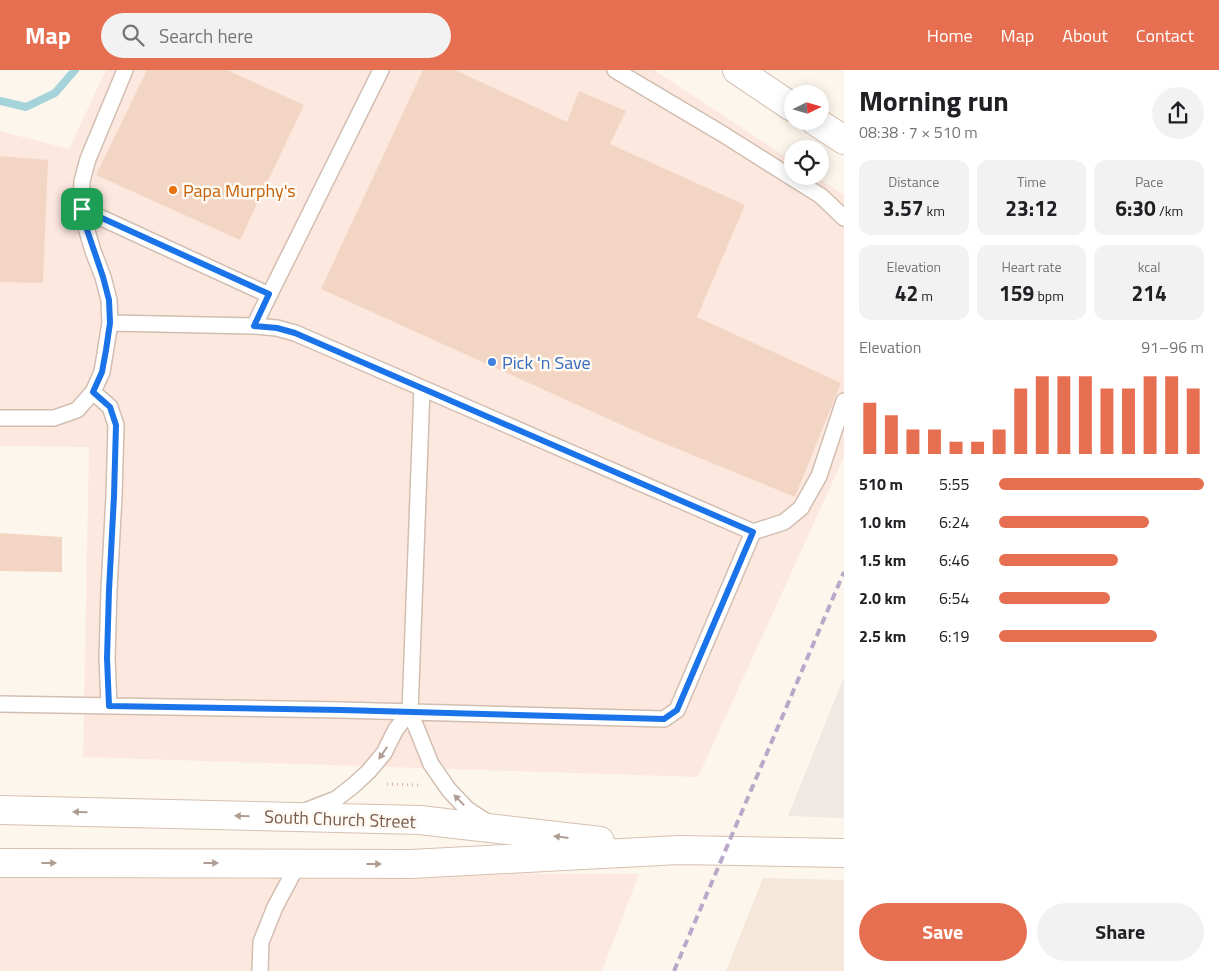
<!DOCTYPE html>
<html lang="en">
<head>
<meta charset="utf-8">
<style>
  :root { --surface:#fff; --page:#f2f2f2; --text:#202124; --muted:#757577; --accent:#e76f51 }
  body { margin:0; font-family:"Titillium Web",sans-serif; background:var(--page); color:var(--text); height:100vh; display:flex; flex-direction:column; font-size:19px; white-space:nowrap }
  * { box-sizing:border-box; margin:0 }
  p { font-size:16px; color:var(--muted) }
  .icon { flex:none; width:28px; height:28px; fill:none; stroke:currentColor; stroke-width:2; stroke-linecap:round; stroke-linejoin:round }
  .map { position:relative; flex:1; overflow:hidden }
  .sheet { display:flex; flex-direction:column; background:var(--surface); width:375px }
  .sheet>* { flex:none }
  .needle { width:32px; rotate:85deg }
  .tools { position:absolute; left:784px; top:15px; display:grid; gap:10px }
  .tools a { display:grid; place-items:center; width:45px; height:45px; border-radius:50%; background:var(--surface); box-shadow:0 2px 12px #0003; font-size:25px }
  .pin { position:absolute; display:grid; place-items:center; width:42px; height:42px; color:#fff; margin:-21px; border-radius:10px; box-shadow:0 2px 8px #0006 }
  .round { display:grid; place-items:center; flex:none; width:52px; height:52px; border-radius:26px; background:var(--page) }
  .overview { display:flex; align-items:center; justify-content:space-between; height:85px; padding:0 15px }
  h1 { font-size:28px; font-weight:700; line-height:38px }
  .metrics { display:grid; grid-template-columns:repeat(3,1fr); gap:8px; height:85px; padding:5px 15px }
  .metrics div { display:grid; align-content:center; border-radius:12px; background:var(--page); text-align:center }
  .metrics b { font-size:21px; font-weight:700 }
  .metrics small { font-size:14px; font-weight:400 }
  .metrics p { font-size:14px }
  .chart { height:140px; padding:10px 15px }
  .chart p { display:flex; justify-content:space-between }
  .chart svg { width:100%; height:90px; margin-top:5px; stroke:var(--accent); stroke-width:6 }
  .primary-button { display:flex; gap:10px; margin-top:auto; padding:10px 15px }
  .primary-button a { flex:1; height:58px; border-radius:30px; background:var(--accent); color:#fff; font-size:20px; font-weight:700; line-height:58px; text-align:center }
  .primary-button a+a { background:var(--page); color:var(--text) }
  ul { padding:0 15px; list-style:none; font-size:16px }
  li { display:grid; grid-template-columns:80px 60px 1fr; align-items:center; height:38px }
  li i { height:12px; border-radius:6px; background:var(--accent) }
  header { display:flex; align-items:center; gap:30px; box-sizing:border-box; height:70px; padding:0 25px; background:var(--accent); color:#fff }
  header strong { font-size:24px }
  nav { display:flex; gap:28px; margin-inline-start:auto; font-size:18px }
  .search { width:350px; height:45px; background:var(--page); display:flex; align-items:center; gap:12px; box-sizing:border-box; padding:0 18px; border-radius:28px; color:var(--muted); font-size:19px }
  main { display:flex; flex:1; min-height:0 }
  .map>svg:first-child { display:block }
  .residential { fill:#f5e8da }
  .commercial { fill:#fde8e0 }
  .industrial { fill:#efe9e4 }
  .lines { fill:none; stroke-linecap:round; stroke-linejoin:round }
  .stream { stroke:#a5d3da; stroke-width:8 }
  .building { fill:#f3d5c3 }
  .service-casing { stroke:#d1beb0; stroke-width:18 }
  .secondary-casing { stroke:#d6c0b0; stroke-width:30 }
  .path { stroke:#d9b8a5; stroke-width:3; stroke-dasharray:1 4; stroke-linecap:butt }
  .service { stroke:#fff; stroke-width:15 }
  .secondary { stroke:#fff; stroke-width:28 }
  .rail { stroke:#b9a8c9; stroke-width:4; stroke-dasharray:8 5; stroke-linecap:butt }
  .oneway { fill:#af9d94 }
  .route-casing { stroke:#fff; stroke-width:10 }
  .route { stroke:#1a73e8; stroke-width:6 }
  .food-dot { fill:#e8710a; stroke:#fffaf3; stroke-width:2 }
  .shop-dot { fill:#3f7fe0; stroke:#fffaf3; stroke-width:2 }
  .labels { text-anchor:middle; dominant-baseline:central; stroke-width:5; stroke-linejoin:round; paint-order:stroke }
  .food-label { font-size:18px; fill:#c56008; stroke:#fffaf3; text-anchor:start }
  .shop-label { font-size:18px; fill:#366cbe; stroke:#fffaf3; text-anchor:start }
  .street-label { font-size:18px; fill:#7a5c4d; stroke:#fffaf3 }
</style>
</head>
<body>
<header>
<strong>Map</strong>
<div class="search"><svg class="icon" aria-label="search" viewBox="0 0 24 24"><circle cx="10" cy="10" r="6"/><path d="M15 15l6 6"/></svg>Search here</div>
<nav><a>Home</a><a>Map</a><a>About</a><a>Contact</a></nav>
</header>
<main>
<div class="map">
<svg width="844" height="901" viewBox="0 0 844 901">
  <rect width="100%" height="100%" fill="#fdf6ec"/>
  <!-- residential -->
  <path class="residential" d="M 763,808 L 844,810 L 844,901 L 726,901 Z"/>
  <!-- commercial -->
  <path class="commercial" d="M 106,0 L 654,0 L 792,91 L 792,106 L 816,106 L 844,125 L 844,387 L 698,707 L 83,687 L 89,377 L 0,376 L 0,61 L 69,79 Z
    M 0,802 L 639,804 L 602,901 L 0,901 Z"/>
  <!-- industrial -->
  <path class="industrial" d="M 844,607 L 844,748 L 788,746 Z"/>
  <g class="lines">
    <!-- stream -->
    <path class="stream" d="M 0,31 L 26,37 L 55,23 L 75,0"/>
  </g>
  <!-- building -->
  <path class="building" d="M 147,0 L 227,0 L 304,35 L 240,170 L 96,105 Z
    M 423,0 L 455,0 L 567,52 L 579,21 L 626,41 L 610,74 L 745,135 L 697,247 L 841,313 L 795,427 L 646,366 L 321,219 Z
    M 0,86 L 48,90 L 43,213 L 0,212 Z
    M 0,463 L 62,467 L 62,502 L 0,501 Z"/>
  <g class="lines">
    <defs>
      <path id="service" d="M 615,0 L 721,63 L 821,126 L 844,148
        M 82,139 L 269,225
        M 110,253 L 109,230 L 103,207 L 93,181 L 85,154 L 81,134 L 82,111 L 88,89 L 125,0
        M 254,256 L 381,0
        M 93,322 L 110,337 L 116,355 L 114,426 L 109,520 L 107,588 L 109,636
        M 0,348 L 54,348 L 77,340 L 93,322 L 102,302 L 110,253 L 254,256 L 277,258 L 295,263 L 422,318 L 410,642 L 431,694 L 449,720 L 467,739 L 490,754
        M 753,462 L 784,452 L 801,438 L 819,406 L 844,331
        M 0,634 L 342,640 L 664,649 L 677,640 L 753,462 L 422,318
        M 305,741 L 336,729 L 354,715 L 369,701 L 384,683 L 396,659 L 410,642
        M 260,901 L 261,872 L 275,837 L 298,794"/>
      <path id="secondary" d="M 737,0 L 792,37
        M 815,51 L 844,70
        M 0,740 L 420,750 L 600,771
        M 0,793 L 411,794 L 679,780 L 844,783"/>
    </defs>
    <!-- service casing -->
    <use href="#service" class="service-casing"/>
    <!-- secondary casing -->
    <use href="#secondary" class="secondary-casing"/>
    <!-- path -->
    <path class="path" d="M 387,714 L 420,715"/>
    <!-- service -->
    <use href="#service" class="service"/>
    <!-- secondary -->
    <use href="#secondary" class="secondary"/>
    <!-- rail -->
    <path class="rail" d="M 674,901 L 844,502"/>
  </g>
  <!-- one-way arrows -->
  <defs><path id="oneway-solid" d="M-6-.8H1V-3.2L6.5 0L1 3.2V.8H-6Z" transform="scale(1.25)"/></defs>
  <g class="oneway">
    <use href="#oneway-solid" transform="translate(383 683) rotate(124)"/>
    <use href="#oneway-solid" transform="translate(459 730) rotate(-134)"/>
    <use href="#oneway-solid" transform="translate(80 742) rotate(-179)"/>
    <use href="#oneway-solid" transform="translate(242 746) rotate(-179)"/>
    <use href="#oneway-solid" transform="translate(561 767) rotate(-173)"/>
    <use href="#oneway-solid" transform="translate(49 793)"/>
    <use href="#oneway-solid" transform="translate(211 793)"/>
    <use href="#oneway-solid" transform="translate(374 794)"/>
  </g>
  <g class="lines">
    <defs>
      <path id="route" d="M 82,139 L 269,224 L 254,256 L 277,258 L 295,263 L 753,462 L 677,640 L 664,649 L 342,640 L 109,636 L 107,588 L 109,520 L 114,426 L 116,355 L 110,337 L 93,322 L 102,302 L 106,280 L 110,253 L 109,230 L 103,207 L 85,154 Z"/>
    </defs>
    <!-- route casing -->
    <use href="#route" class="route-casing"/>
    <!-- route -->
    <use href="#route" class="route"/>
  </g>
  <!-- markers -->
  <circle class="food-dot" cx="173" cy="120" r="5"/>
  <circle class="shop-dot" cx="492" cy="292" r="5"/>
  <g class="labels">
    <!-- food labels -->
    <g class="food-label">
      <text x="183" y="120">Papa Murphy's</text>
    </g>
    <!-- shop labels -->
    <g class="shop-label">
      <text x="502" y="292">Pick 'n Save</text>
    </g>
    <!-- street labels -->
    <g class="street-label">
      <text transform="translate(340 749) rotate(2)">South Church Street</text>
    </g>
  </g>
</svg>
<div class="tools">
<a><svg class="needle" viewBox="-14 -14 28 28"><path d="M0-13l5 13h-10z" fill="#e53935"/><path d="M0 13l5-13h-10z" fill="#757577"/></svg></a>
<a><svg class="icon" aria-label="locate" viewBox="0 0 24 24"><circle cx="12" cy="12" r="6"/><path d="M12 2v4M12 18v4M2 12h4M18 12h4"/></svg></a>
</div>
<div class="pin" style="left:82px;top:139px;background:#1e9e55"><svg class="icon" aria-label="arrive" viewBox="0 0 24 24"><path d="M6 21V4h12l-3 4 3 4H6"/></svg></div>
</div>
<section class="sheet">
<div class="overview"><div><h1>Morning run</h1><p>08:38 · 7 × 510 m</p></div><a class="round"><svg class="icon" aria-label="share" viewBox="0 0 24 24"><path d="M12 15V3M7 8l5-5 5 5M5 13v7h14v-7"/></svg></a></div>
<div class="metrics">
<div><p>Distance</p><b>3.57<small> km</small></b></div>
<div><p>Time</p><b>23:12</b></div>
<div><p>Pace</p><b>6:30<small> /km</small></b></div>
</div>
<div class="metrics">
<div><p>Elevation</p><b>42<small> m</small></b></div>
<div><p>Heart rate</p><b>159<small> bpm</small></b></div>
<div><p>kcal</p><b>214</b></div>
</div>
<div class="chart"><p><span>Elevation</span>91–96 m</p>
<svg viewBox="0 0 160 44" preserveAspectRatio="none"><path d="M5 44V19M15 44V25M25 44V32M35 44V32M45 44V38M55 44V38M65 44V32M75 44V12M85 44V6M95 44V6M105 44V6M115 44V12M125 44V12M135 44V6M145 44V6M155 44V12"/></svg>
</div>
<ul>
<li><b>510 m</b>5:55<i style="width:100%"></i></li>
<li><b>1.0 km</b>6:24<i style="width:73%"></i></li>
<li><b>1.5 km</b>6:46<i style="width:58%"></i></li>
<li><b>2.0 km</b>6:54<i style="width:54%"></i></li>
<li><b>2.5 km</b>6:19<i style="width:77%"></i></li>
</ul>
<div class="primary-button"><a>Save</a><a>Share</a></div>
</section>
</main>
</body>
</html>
